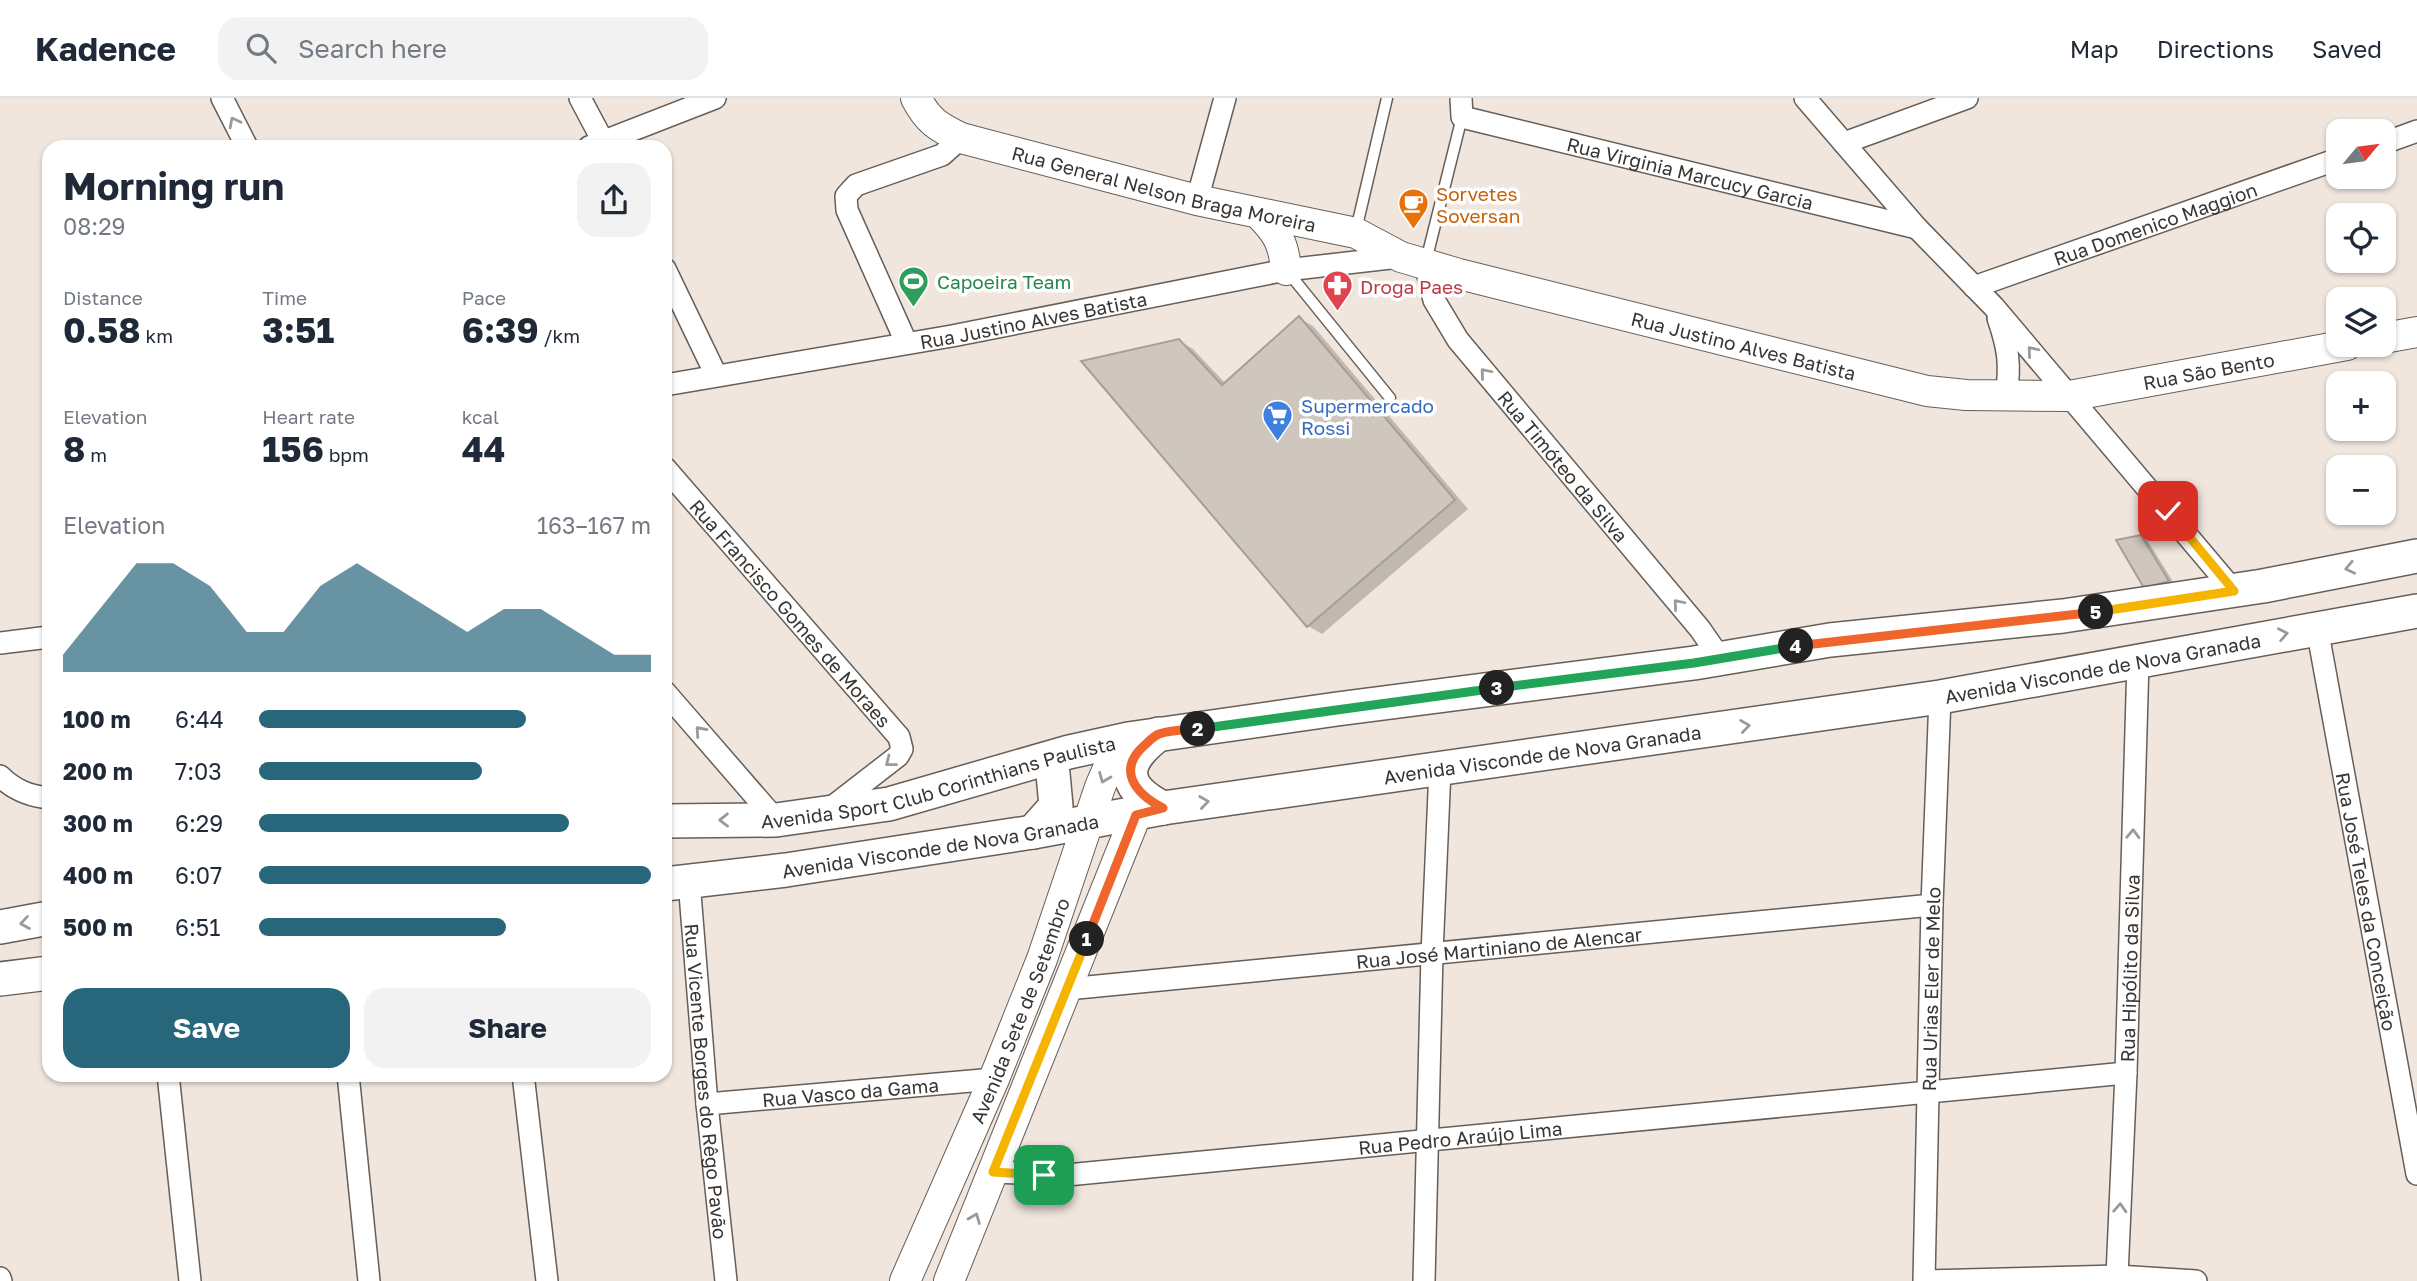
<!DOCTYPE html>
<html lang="en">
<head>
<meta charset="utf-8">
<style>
  :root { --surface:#fff; --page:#f2f2f3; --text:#1f2937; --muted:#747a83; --line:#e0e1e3; --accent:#28667c }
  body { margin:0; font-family:"Golos Text",sans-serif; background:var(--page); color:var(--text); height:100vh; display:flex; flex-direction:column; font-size:26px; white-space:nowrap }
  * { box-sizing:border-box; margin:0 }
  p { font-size:23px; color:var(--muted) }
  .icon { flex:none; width:38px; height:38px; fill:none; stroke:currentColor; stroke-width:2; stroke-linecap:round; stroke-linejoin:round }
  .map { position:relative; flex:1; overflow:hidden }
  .drawer { position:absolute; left:42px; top:42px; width:630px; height:942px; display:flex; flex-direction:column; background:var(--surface); border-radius:21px; box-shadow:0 2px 5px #0004 }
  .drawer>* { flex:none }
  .needle { width:46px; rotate:61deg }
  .tools { position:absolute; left:2326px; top:21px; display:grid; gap:14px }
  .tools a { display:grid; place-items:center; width:70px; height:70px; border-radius:14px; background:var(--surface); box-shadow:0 2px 5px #0004; font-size:35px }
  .pin { position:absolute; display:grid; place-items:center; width:60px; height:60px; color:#fff; margin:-30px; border-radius:14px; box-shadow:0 4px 10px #0006 }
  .km { position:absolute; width:35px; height:35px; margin:-18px; border-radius:50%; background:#222; color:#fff; font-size:19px; line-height:35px; text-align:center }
  .round { display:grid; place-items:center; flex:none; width:74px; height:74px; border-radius:21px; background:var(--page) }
  .head { display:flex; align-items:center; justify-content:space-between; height:119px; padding:0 21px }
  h1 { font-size:38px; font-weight:700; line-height:52px }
  .stats { display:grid; grid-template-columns:repeat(3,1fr); gap:10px; height:119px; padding:7px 21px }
  .stats div { display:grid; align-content:center }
  .stats b { font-size:35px; font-weight:700 }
  .stats small { font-size:19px; font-weight:400 }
  .stats p { font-size:19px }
  .chart { height:196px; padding:14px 21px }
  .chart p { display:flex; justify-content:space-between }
  .chart svg { width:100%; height:126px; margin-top:7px; fill:var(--accent); opacity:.7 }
  .action { display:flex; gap:14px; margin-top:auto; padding:14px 21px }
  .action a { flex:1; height:80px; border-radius:21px; background:var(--accent); color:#fff; font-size:28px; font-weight:700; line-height:80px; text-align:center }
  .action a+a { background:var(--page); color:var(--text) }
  ul { padding:0 21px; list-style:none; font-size:23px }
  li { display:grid; grid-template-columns:112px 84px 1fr; align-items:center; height:52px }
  li i { height:18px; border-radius:9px; background:var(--accent) }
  header { display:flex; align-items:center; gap:42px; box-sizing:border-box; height:98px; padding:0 35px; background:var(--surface); border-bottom:2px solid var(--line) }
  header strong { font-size:33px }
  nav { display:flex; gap:38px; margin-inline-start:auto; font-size:24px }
  .search { width:490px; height:63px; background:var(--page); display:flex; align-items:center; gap:18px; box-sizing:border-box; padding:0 24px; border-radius:21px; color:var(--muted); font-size:26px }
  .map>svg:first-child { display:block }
  .shadow { fill:#0003 }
  .building { fill:#cfc6be; stroke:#a79f97; stroke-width:2 }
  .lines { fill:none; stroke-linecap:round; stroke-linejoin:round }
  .lane-casing { stroke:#665e57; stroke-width:13 }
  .street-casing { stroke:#665e57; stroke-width:24 }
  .secondary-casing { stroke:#665e57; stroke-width:32 }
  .primary-casing { stroke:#665e57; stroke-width:36 }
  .lane { stroke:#fff; stroke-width:10 }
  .street { stroke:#fff; stroke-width:21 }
  .secondary { stroke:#fff; stroke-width:30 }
  .primary { stroke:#fff; stroke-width:33 }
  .oneway { stroke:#9c9a98 }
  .split-1-casing { stroke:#fff; stroke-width:14 }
  .split-2-casing { stroke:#fff; stroke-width:14 }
  .split-3-casing { stroke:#fff; stroke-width:14 }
  .split-4-casing { stroke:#fff; stroke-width:14 }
  .split-5-casing { stroke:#fff; stroke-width:14 }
  .split-6-casing { stroke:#fff; stroke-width:14 }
  .split-1 { stroke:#f5b400; stroke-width:9 }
  .split-2 { stroke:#f0652b; stroke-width:9 }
  .split-3 { stroke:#22a559; stroke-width:9 }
  .split-4 { stroke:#22a559; stroke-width:9 }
  .split-5 { stroke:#f0652b; stroke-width:9 }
  .split-6 { stroke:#f5b400; stroke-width:9 }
  .labels { text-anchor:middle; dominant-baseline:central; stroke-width:7; stroke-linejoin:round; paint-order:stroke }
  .street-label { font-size:19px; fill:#383532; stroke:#fff }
  .food-label { font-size:19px; fill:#c56008; stroke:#fff; text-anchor:start }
  .leisure-label { font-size:19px; fill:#27864d; stroke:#fff; text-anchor:start }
  .health-label { font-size:19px; fill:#be3a42; stroke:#fff; text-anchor:start }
  .shop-label { font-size:19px; fill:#366cbe; stroke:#fff; text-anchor:start }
</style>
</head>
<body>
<header>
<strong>Kadence</strong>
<div class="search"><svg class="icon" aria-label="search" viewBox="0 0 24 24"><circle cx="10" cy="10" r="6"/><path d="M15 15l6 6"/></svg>Search here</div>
<nav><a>Map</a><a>Directions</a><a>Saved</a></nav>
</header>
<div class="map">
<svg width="2417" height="1183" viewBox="0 0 2417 1183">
  <rect width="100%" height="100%" fill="#f0e6de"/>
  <!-- shadow -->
  <path class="shadow" d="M 1299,220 L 1313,228 L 1468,411 L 1322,536 L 1308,528 L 1179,243 L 1193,251 L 1226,286 Z
    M 2141,439 L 2148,443 L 2175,487 L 2152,493 Z"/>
  <!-- building -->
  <path class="building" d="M 1299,218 L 1455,402 L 1307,529 L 1081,263 L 1179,241 L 1222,287 Z
    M 2141,437 L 2169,483 L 2144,490 L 2116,442 Z"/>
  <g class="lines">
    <defs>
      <path id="lane" d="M 1356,132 L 1387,0
        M 1426,163 L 1462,19
        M 1288,174 L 1390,300"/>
      <g id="street">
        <path d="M 222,0 L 247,49"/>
        <path d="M 580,0 L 606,49"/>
        <path id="s1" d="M 1461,0 L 1462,19 L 1917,130"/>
        <path d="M 1805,0 L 1917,130 L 1994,209 L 2234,493"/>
        <path d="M 1844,45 L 1967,0"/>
        <path d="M 2384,45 L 2417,33"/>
        <path d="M 589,49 L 715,0"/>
        <path d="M 1197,102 L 1225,0"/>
        <path id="s2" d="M 1425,166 L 1434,202 L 1458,242 L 1700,531 L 1720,560"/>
        <path d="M 665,171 L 716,277"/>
        <path id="s3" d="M 1974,189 L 2338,61"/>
        <path d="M 1998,220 C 2008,249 2011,267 2006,297"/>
        <path d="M 906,244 L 847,112 L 846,98 L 856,87 L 942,57 L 961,40"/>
        <path id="s4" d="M 665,287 L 952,238 L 1286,172 L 1399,159"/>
        <path id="s5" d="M 665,370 L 899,639 L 902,651 L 898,658 L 827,713"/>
        <path id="s6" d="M 2317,530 L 2417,1076"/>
        <path d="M 0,545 L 49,539"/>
        <path d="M 665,594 L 776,722"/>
        <path d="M 0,678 C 14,692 29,698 49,700"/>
        <path id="s7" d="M 689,783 L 707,1006 L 726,1183"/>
        <path id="s8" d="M 1067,891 L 1932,807"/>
        <path d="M 168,976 L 190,1183"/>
        <path d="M 348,976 L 369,1183"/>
        <path d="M 523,976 L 547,1183"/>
        <path id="s9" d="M 707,1006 L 994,981"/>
        <path id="s10" d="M 993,1074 L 1067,1077 L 2126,975"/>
        <path id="s11" d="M 2117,1178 L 2126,975 L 2138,563"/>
        <path d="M 0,1180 L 1,1183"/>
        <path d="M 1424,1183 L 1432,856 L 1440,671"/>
        <path id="s12" d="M 1924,1183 L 1932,807 L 1940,599"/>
        <path d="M 1925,1183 L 2117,1178 L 2196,1183"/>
      </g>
      <g id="secondary">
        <path id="s13" d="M 916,0 C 928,23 938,29 961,40 L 1197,102 L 1356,135 L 1401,159 L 1459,176 L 1927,293 L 1966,297 L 2069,298 L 2347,247"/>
        <path d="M 1258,115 C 1277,134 1284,145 1286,172"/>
        <path d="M 2384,240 L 2417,234"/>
        <path id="s14" d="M 905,1183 L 994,981 L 1042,861 L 1100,689 L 1113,659 L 1128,641"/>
        <path d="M 949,1183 L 1136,717"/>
      </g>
      <g id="primary">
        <path d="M 1159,636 C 1122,664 1119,688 1163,710"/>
        <path id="s15" d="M 665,723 L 776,722 L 889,706 L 1069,654 L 1128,641 L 1337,611 L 1694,565 L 1830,542 L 2063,518 L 2263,488 L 2417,458"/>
        <path d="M 1033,734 L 1056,708 L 1053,676 L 1048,661"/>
        <path id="s16" d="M 665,786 L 786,772 L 1033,734 L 1163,710 L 1940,599 L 2417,513"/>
        <path d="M 0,829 L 49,820"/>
        <path d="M 0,881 L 49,875"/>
      </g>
    </defs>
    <!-- lane casing -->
    <use href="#lane" class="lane-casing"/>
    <!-- street casing -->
    <use href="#street" class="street-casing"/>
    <!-- secondary casing -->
    <use href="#secondary" class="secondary-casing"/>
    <!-- primary casing -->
    <use href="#primary" class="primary-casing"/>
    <!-- lane -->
    <use href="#lane" class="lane"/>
    <!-- street -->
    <use href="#street" class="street"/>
    <!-- secondary -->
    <use href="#secondary" class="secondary"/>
    <!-- primary -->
    <use href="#primary" class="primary"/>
  </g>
  <!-- one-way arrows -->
  <defs><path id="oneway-chevron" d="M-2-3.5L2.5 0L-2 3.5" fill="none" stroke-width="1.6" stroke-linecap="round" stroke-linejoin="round" transform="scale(1.75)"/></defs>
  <g class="oneway">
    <use href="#oneway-chevron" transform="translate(234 24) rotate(-117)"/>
    <use href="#oneway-chevron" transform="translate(2032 253) rotate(-130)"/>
    <use href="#oneway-chevron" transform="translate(1485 275) rotate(-130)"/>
    <use href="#oneway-chevron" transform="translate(2350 470) rotate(168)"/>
    <use href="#oneway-chevron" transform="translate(1678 506) rotate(-130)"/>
    <use href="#oneway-chevron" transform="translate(2283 536) rotate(-11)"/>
    <use href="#oneway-chevron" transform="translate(1745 628) rotate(-8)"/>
    <use href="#oneway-chevron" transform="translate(700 633) rotate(-132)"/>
    <use href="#oneway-chevron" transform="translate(890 664) rotate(142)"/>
    <use href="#oneway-chevron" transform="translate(1104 680) rotate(112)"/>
    <use href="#oneway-chevron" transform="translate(1204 704) rotate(-8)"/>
    <use href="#oneway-chevron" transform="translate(724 722) rotate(179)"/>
    <use href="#oneway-chevron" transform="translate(2133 736) rotate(-88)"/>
    <use href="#oneway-chevron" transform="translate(25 825) rotate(171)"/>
    <use href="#oneway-chevron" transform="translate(2120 1110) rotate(-87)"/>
    <use href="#oneway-chevron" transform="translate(975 1120) rotate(-68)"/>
  </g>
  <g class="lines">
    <defs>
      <path id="split-1" d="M 1044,1077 L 993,1074 L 1087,841"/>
      <path id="split-2" d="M 1087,841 L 1136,717 L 1163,710 C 1136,696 1115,672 1146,646 C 1149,643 1154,638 1159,636 C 1170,632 1186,632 1198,631"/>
      <path id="split-3" d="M 1198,631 L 1497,590"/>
      <path id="split-4" d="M 1497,590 L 1694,565 L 1796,548"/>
      <path id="split-5" d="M 1796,548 L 2096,514"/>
      <path id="split-6" d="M 2096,514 L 2234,493 L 2168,413"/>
    </defs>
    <!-- split-1 casing -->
    <use href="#split-1" class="split-1-casing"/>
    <!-- split-2 casing -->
    <use href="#split-2" class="split-2-casing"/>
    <!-- split-3 casing -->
    <use href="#split-3" class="split-3-casing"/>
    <!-- split-4 casing -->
    <use href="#split-4" class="split-4-casing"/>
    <!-- split-5 casing -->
    <use href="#split-5" class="split-5-casing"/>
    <!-- split-6 casing -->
    <use href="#split-6" class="split-6-casing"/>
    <!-- split-1 -->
    <use href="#split-1" class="split-1"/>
    <!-- split-2 -->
    <use href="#split-2" class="split-2"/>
    <!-- split-3 -->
    <use href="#split-3" class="split-3"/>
    <!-- split-4 -->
    <use href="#split-4" class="split-4"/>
    <!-- split-5 -->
    <use href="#split-5" class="split-5"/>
    <!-- split-6 -->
    <use href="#split-6" class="split-6"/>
  </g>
  <!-- icons -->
  <defs>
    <symbol id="cafe-pin" viewBox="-11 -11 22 30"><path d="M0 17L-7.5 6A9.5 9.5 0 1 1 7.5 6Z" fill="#e8710a" stroke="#fff"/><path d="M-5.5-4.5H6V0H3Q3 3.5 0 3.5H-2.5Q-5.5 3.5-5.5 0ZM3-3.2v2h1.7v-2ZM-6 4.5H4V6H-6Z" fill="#fff"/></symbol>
    <symbol id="stadium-pin" viewBox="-11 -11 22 30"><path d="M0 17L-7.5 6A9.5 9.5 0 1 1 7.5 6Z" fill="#2e9e5b" stroke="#fff"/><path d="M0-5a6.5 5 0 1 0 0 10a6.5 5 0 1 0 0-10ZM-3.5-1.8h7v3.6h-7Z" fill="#fff"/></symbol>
    <symbol id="pharmacy-pin" viewBox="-11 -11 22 30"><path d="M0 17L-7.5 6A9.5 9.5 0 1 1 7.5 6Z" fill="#e0444e" stroke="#fff"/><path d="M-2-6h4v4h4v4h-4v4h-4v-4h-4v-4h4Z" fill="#fff"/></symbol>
    <symbol id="supermarket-pin" viewBox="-11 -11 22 30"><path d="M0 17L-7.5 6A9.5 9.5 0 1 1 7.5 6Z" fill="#3f7fe0" stroke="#fff"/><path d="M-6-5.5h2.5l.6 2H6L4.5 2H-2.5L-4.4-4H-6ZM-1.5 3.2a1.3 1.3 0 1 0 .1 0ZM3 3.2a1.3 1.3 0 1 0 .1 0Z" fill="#fff"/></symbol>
  </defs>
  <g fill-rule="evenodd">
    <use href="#cafe-pin" x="1396" y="88" width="35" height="47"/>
    <use href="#stadium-pin" x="896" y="166" width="35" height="47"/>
    <use href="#pharmacy-pin" x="1320" y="170" width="35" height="47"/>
    <use href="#supermarket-pin" x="1260" y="300" width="35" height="47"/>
  </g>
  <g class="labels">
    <!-- street labels -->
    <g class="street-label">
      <text stroke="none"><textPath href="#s1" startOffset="254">Rua Virginia Marcucy Garcia</textPath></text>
      <text stroke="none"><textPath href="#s13" startOffset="271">Rua General Nelson Braga Moreira</textPath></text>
      <text stroke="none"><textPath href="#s3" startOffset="192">Rua Domenico Maggion</textPath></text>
      <text stroke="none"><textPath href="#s4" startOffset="374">Rua Justino Alves Batista</textPath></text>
      <text stroke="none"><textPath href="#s13" startOffset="873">Rua Justino Alves Batista</textPath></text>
      <text stroke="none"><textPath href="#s13" startOffset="1346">Rua São Bento</textPath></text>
      <text stroke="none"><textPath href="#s2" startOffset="248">Rua Timóteo da Silva</textPath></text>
      <text stroke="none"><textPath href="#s5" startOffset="192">Rua Francisco Gomes de Moraes</textPath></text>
      <text stroke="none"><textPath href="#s16" startOffset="1454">Avenida Visconde de Nova Granada</textPath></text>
      <text stroke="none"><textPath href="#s16" startOffset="887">Avenida Visconde de Nova Granada</textPath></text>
      <text stroke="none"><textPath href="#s15" startOffset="278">Avenida Sport Club Corinthians Paulista</textPath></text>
      <text stroke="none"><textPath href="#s16" startOffset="278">Avenida Visconde de Nova Granada</textPath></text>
      <text stroke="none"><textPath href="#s6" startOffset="278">Rua José Teles da Conceição</textPath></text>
      <text stroke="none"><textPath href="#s8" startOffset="434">Rua José Martiniano de Alencar</textPath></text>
      <text stroke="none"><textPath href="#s11" startOffset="308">Rua Hipólito da Silva</textPath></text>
      <text stroke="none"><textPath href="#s12" startOffset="292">Rua Urias Eler de Melo</textPath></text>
      <text stroke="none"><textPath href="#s14" startOffset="294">Avenida Sete de Setembro</textPath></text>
      <text stroke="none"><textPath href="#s7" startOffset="201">Rua Vicente Borges do Rêgo Pavão</textPath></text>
      <text stroke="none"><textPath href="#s9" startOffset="144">Rua Vasco da Gama</textPath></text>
      <text stroke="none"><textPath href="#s10" startOffset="469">Rua Pedro Araújo Lima</textPath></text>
    </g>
    <!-- food labels -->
    <g class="food-label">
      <text x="1436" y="95">Sorvetes<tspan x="1436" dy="22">Soversan</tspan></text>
    </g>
    <!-- leisure labels -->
    <g class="leisure-label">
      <text x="937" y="183">Capoeira Team</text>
    </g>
    <!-- health labels -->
    <g class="health-label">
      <text x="1360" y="188">Droga Paes</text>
    </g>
    <!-- shop labels -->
    <g class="shop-label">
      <text x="1301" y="307">Supermercado<tspan x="1301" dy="22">Rossi</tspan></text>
    </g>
  </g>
</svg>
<div class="tools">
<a><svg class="needle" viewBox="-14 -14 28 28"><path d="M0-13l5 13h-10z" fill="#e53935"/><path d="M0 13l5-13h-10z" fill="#747a83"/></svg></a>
<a><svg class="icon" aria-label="locate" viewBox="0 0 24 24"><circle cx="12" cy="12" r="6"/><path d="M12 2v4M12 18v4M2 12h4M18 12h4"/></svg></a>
<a><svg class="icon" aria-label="layers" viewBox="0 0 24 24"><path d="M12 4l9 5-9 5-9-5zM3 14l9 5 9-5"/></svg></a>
<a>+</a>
<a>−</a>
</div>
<div class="pin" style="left:1044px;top:1077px;background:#1e9e55"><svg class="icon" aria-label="arrive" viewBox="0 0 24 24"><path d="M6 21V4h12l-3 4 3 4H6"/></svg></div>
<div class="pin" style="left:2168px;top:413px;background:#d93025"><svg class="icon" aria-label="check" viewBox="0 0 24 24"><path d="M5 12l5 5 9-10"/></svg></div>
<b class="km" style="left:1087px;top:841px">1</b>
<b class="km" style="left:1198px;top:631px">2</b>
<b class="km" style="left:1497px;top:590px">3</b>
<b class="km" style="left:1796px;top:548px">4</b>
<b class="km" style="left:2096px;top:514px">5</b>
<section class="drawer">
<div class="head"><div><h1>Morning run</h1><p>08:29</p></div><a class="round"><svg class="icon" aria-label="share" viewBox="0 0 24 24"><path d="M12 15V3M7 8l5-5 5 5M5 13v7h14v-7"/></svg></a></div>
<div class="stats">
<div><p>Distance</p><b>0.58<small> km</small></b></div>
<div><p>Time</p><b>3:51</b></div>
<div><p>Pace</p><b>6:39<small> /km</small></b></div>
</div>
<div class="stats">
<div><p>Elevation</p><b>8<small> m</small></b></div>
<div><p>Heart rate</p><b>156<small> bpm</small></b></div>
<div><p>kcal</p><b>44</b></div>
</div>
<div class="chart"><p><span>Elevation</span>163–167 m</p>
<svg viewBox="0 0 160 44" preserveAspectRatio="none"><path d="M0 44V38L10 22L20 6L30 6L40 14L50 30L60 30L70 14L80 6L90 14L100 22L110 30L120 22L130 22L140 30L150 38L160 38V44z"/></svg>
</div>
<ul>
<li><b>100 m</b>6:44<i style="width:68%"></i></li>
<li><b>200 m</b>7:03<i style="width:57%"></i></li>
<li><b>300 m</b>6:29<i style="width:79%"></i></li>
<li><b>400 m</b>6:07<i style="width:100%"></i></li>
<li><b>500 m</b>6:51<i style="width:63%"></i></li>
</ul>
<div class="action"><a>Save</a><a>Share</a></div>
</section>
</div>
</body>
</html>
